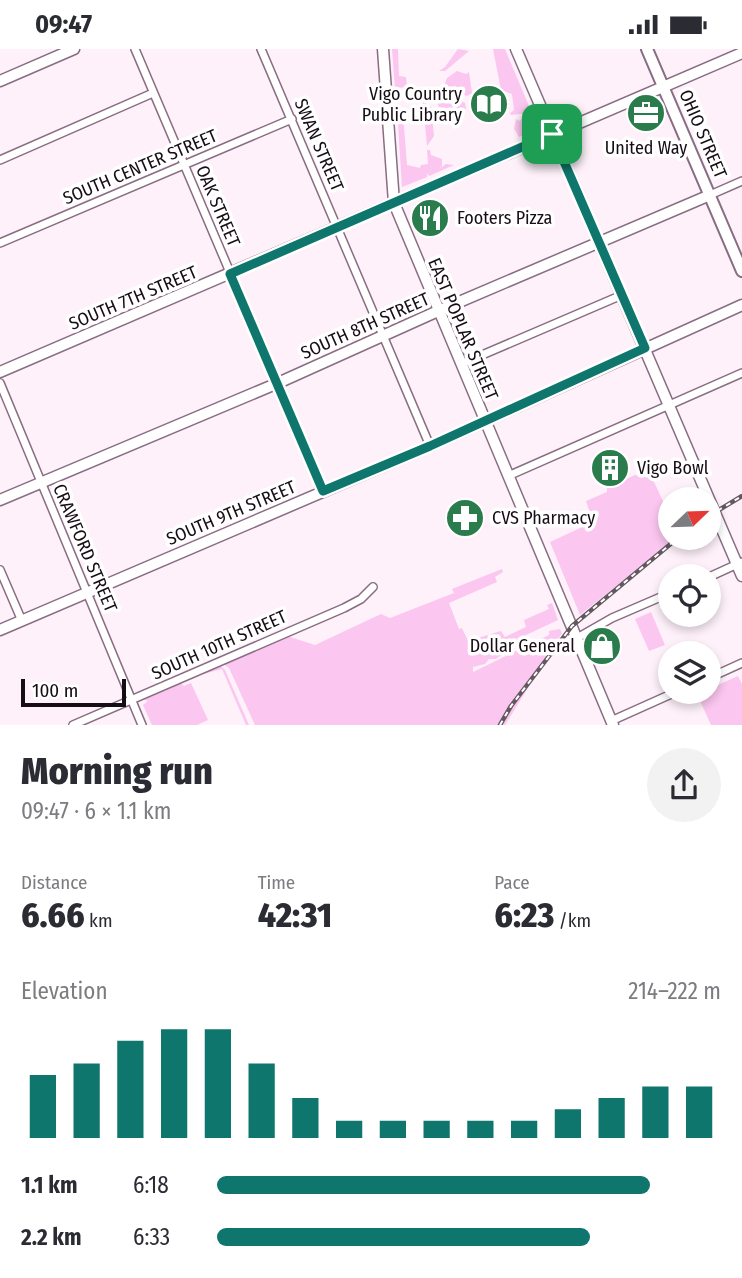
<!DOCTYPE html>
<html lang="en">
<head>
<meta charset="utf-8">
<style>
  :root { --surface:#fff; --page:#f2f2f3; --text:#2b2b33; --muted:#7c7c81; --accent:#0f766e }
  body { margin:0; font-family:"Fira Sans Condensed",sans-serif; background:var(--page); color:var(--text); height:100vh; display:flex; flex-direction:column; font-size:26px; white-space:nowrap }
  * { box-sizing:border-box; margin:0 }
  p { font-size:23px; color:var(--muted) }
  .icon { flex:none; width:38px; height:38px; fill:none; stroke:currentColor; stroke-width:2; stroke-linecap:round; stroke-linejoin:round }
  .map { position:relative; height:676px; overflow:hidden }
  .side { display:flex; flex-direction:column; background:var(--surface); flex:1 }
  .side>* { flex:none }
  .needle { width:46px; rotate:67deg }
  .tools { position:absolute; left:658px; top:438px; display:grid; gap:14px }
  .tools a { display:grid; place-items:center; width:63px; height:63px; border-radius:50%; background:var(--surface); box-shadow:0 4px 10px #0003; font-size:35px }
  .scale { position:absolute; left:21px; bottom:18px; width:105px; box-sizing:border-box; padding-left:7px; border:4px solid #170d15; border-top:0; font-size:19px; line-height:24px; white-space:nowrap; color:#170d15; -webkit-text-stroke:5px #fff; paint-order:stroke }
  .pin { position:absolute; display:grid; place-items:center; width:60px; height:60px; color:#fff; margin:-30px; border-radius:14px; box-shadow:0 4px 10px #0006 }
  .round { display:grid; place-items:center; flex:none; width:74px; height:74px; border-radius:37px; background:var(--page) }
  .overview { display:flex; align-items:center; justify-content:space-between; height:119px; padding:0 21px }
  h1 { font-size:38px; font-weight:800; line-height:52px }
  .figures { display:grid; grid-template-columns:repeat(3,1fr); gap:10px; height:119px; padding:7px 21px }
  .figures div { display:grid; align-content:center }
  .figures b { font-size:35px; font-weight:800 }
  .figures small { font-size:19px; font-weight:400 }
  .figures p { font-size:19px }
  .chart { height:196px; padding:14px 21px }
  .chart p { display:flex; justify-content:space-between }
  .chart svg { width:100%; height:126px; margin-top:7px; stroke:var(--accent); stroke-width:6 }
  ul { padding:0 21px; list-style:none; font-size:23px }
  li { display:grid; grid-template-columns:112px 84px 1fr; align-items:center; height:52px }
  li i { height:18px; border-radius:9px; background:var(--accent) }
  .status { display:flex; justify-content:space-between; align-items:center; height:49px; padding:0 35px; background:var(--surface); direction:ltr }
  .status svg { height:19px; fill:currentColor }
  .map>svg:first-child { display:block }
  .green { fill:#fbc6ef }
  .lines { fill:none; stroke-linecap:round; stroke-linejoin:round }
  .street-casing { stroke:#896d83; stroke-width:10 }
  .secondary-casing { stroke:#896d83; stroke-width:13 }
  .primary-casing { stroke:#896d83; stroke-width:14 }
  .street { stroke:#fff; stroke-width:7 }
  .secondary { stroke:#fff; stroke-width:10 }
  .primary { stroke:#fff; stroke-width:10 }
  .rail-casing { stroke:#635860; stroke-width:4.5 }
  .rail { stroke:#fff; stroke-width:2; stroke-dasharray:5; stroke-linecap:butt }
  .route-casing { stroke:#fff; stroke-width:14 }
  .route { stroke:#0f766e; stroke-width:9 }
  .labels { text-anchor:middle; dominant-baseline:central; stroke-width:7; stroke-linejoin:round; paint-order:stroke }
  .poi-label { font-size:18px; fill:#170d15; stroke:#fff; text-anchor:start }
  .street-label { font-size:18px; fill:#170d15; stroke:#fff }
</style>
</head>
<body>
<div class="status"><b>09:47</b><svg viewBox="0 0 49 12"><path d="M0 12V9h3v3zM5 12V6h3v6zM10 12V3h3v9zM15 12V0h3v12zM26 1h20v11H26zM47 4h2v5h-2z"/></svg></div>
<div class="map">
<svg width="742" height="676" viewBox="0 0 742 676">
  <rect width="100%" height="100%" fill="#fef1fa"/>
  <!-- green -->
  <path class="green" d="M 392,0 L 398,0 L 399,27 L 406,28 L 407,38 L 395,39 Z
    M 458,0 L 469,2 L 445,22 L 439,22 L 445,18 Z
    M 493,0 L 505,0 L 529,57 L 528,64 L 511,66 L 510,64 L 514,61 L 512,45 L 501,41 Z
    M 457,22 L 466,25 L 469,23 L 472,44 L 467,47 L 444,37 L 447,29 Z
    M 441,43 L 465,54 L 466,60 L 450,67 L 440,63 L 438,55 Z
    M 423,52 L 431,58 L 434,87 L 427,97 Z
    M 406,59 L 408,64 L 403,65 L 407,116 L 420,119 L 421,116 L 428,115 L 427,101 L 430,101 L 431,106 L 442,110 L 442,117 L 439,120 L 446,115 L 454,116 L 429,127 L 427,124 L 427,128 L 402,138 L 397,60 Z
    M 532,66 L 539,79 L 519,88 L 514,80 L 516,70 L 520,72 L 522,69 Z
    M 650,424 L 667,461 L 670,460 L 670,488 L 678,488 L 580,566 L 550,493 L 593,473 L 586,452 L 607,443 L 607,439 L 635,426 L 642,427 Z
    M 502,520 L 503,523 L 495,528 L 497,533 L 449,554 L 459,580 L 462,579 L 468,592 L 501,582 L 505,588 L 526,578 L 524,571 L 549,560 L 547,556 L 552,554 L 558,571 L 526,586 L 522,591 L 525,595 L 518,598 L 514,596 L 496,610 L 489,610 L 485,615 L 473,618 L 473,623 L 549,586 L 549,582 L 560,580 L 562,584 L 505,676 L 255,676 L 229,619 L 222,614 L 287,587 L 315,596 L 381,565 L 390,569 L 454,544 L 452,540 Z
    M 651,563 L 665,596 L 649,602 L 635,570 Z
    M 220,616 L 225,621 L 249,676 L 246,676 L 222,620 L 200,626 Z
    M 738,627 L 742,635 L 742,676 L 711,676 L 697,645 L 709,642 L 709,640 Z
    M 180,633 L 184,637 L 191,634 L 208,671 L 197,676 L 152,676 L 143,656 L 148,652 L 143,650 Z"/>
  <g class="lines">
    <defs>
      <path id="street" d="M 135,0 L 323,442
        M 261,0 L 430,397
        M 0,111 L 153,44
        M 710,146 L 742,132
        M 0,194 L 292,70
        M 461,315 L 622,246
        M 0,334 L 142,676
        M 508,427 L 742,324
        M 0,521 L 22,572
        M 709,528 L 742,513
        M 577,589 L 612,569 L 670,544
        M 709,629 L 742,614
        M 611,672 L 678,642
        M 73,676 L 344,559 L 361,550 L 373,538"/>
      <path id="secondary" d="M 383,0 L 394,154 L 613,676
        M 516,0 L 742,527
        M 0,32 L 74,0
        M 0,323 L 742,4
        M 0,451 L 278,334 L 438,262 L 710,146
        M 0,581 L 430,397 L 742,256"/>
      <path id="primary" d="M 647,0 L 742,222"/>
    </defs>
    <!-- street casing -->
    <use href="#street" class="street-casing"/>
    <!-- secondary casing -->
    <use href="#secondary" class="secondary-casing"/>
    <!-- primary casing -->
    <use href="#primary" class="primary-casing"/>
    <!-- street -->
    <use href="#street" class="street"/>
    <!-- secondary -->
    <use href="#secondary" class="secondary"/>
    <!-- primary -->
    <use href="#primary" class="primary"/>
    <defs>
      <path id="rail" d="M 709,467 L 742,447
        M 500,676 L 511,657 L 572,577 L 679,488"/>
    </defs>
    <!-- rail casing -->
    <use href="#rail" class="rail-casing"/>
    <!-- rail -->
    <use href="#rail" class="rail"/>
  </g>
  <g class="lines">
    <defs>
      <path id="route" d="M 552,85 L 645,299 L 430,397 L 323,442 L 230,225 Z"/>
    </defs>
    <!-- route casing -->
    <use href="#route" class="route-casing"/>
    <!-- route -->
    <use href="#route" class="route"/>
  </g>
  <!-- icons -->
  <defs>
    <symbol id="library-disc" viewBox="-11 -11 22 22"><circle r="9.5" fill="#2b7c4d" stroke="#fff"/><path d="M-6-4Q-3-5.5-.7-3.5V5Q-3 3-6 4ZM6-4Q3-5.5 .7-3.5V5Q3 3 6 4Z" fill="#fff"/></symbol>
    <symbol id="office-disc" viewBox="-11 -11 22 22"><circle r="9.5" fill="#2b7c4d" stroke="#fff"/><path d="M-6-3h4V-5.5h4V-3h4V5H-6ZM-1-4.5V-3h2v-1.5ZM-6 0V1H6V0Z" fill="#fff"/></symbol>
    <symbol id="restaurant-disc" viewBox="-11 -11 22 22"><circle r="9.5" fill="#2b7c4d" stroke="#fff"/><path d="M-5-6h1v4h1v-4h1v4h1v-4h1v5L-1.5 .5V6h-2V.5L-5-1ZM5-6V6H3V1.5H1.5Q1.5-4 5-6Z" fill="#fff"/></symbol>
    <symbol id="building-disc" viewBox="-11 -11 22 22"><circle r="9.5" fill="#2b7c4d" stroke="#fff"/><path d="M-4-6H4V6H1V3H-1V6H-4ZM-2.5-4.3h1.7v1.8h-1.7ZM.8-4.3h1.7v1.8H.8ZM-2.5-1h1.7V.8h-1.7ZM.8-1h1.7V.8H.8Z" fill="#fff"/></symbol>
    <symbol id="pharmacy-disc" viewBox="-11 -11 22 22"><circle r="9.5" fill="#2b7c4d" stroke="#fff"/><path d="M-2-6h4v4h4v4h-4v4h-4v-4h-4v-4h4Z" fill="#fff"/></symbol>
    <symbol id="shop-disc" viewBox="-11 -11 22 22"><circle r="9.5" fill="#2b7c4d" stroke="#fff"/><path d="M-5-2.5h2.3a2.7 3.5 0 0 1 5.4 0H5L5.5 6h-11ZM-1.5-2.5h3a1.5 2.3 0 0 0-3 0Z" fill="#fff"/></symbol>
  </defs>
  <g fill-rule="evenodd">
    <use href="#library-disc" x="467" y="33" width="44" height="44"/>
    <use href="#office-disc" x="624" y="42" width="44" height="44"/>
    <use href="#restaurant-disc" x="408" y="147" width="44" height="44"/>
    <use href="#building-disc" x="588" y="397" width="44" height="44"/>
    <use href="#pharmacy-disc" x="443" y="447" width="44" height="44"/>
    <use href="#shop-disc" x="580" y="575" width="44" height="44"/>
  </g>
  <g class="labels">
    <!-- poi labels -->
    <g class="poi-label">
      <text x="462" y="45" text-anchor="end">Vigo Country<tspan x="462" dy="21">Public Library</tspan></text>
      <text x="646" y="99" text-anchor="middle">United Way</text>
      <text x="457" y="169">Footers Pizza</text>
      <text x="637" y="419">Vigo Bowl</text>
      <text x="492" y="469">CVS Pharmacy</text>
      <text x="575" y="597" text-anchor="end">Dollar General</text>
    </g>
    <!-- street labels -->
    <g class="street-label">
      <text transform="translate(703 85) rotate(67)">OHIO STREET</text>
      <text transform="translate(319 96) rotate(67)">SWAN STREET</text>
      <text transform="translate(140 118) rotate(-23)">SOUTH CENTER STREET</text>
      <text transform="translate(218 157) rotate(67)">OAK STREET</text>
      <text transform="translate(133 249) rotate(-23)">SOUTH 7TH STREET</text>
      <text transform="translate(365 277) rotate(-24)">SOUTH 8TH STREET</text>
      <text transform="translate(463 280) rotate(67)">EAST POPLAR STREET</text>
      <text transform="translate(231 464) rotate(-23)">SOUTH 9TH STREET</text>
      <text transform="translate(85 499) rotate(67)">CRAWFORD STREET</text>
      <text transform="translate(219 596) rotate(-24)">SOUTH 10TH STREET</text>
    </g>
  </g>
</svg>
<div class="tools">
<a><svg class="needle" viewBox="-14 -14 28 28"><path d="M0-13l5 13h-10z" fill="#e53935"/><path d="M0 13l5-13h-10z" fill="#7c7c81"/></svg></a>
<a><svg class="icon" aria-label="locate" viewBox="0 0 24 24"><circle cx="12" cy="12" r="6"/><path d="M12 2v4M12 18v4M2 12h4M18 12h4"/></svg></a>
<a><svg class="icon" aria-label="layers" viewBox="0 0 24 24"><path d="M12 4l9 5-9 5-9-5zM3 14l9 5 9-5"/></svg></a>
</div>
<div class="scale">100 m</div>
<div class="pin" style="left:552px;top:85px;background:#1e9e55"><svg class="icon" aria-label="arrive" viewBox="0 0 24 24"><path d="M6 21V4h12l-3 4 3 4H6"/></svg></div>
</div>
<section class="side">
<div class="overview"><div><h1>Morning run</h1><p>09:47 · 6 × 1.1 km</p></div><a class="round"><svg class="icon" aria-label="share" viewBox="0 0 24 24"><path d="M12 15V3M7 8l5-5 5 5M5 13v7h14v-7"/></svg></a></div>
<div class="figures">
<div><p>Distance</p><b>6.66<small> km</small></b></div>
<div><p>Time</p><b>42:31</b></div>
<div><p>Pace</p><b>6:23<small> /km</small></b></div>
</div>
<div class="chart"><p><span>Elevation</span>214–222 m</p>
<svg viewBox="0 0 160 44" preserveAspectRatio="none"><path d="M5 44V22M15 44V18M25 44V10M35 44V6M45 44V6M55 44V18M65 44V30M75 44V38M85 44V38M95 44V38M105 44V38M115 44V38M125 44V34M135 44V30M145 44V26M155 44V26"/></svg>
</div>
<ul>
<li><b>1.1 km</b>6:18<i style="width:86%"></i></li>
<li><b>2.2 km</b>6:33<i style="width:74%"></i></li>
</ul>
</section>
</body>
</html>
